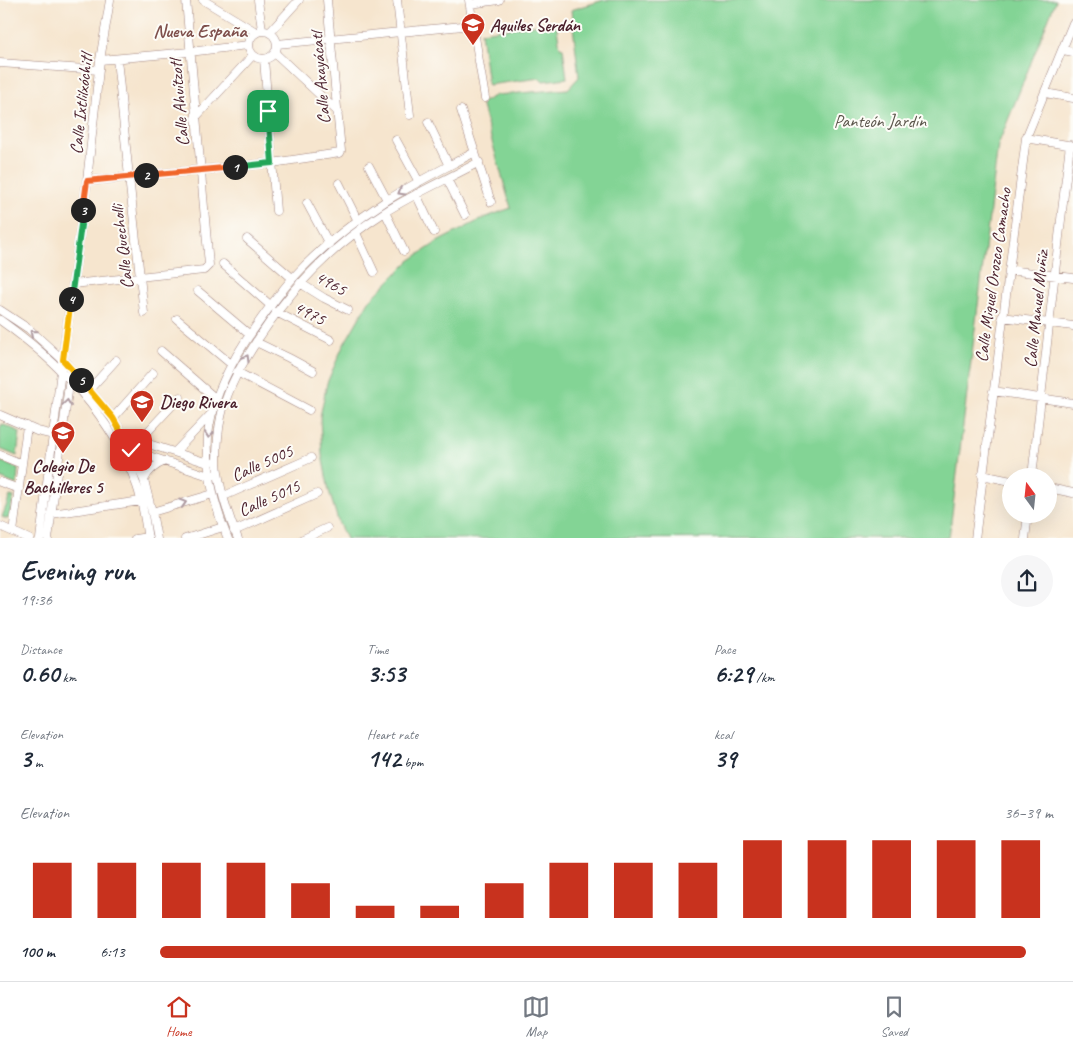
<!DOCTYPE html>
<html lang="en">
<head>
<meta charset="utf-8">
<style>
  :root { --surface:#fff; --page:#f6f6f7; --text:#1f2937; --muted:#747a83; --line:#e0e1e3; --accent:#c8321e }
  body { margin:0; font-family:Caveat,sans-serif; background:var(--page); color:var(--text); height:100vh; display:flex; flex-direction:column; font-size:19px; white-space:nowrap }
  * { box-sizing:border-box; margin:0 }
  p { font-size:16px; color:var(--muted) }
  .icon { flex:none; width:28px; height:28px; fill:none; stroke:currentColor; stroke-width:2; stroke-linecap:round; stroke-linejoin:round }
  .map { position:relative; height:538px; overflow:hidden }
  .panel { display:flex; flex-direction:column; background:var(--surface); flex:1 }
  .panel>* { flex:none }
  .needle { width:32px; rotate:345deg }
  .buttons { position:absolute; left:1002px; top:468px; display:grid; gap:10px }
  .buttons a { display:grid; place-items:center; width:55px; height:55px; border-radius:50%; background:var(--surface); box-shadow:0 5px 20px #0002; font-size:25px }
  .pin { position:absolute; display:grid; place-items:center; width:42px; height:42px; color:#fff; margin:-21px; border-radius:10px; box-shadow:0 2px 8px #0006 }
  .km { position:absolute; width:25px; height:25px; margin:-12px; border-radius:50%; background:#222; color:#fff; font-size:14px; line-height:25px; text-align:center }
  .round { display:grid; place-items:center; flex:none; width:52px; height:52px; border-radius:26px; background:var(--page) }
  .head { display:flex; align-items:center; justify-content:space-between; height:85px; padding:0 20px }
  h1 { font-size:28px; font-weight:700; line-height:38px }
  .stats { display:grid; grid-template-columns:repeat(3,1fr); gap:8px; height:85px; padding:5px 20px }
  .stats div { display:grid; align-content:center }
  .stats b { font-size:25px; font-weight:700 }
  .stats small { font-size:14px; font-weight:400 }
  .stats p { font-size:14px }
  .chart { height:140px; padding:10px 20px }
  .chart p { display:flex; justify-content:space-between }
  .chart svg { width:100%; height:90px; margin-top:5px; stroke:var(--accent); stroke-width:6 }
  ul { padding:0 20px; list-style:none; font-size:16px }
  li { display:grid; grid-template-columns:80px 60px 1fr; align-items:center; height:38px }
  li i { height:12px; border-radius:6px; background:var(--accent) }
  .dock { display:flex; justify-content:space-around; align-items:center; height:70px; border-top:1px solid var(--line); background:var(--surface); font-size:14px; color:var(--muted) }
  .dock a { display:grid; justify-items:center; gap:2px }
  .dock .selected { color:var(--accent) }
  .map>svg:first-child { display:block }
  .green { fill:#83d495; stroke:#667a60 }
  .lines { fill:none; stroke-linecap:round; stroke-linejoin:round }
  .minor-casing { stroke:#a0827c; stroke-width:9 }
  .minor { stroke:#fff; stroke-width:8 }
  .oneway { stroke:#ae9aa0 }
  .split-1-casing { stroke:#fff; stroke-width:10 }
  .split-2-casing { stroke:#fff; stroke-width:10 }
  .split-3-casing { stroke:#fff; stroke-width:10 }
  .split-4-casing { stroke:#fff; stroke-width:10 }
  .split-5-casing { stroke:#fff; stroke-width:10 }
  .split-6-casing { stroke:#fff; stroke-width:10 }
  .split-1 { stroke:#22a559; stroke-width:6 }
  .split-2 { stroke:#f0652b; stroke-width:6 }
  .split-3 { stroke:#f0652b; stroke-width:6 }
  .split-4 { stroke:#22a559; stroke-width:6 }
  .split-5 { stroke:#f5b400; stroke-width:6 }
  .split-6 { stroke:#f5b400; stroke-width:6 }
  .labels { text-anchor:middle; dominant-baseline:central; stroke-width:4; stroke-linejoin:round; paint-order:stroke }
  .poi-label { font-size:18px; font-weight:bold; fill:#4a1f2b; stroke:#fdfcf7; text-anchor:start }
  .street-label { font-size:18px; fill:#4a1f2b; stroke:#fdfcf7 }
  .park-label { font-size:18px; fill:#5b554b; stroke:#fdfcf7 }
  .neighbourhood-label { font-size:19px; font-weight:bold; fill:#7f504c; stroke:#fdfcf7 }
</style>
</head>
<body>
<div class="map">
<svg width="1073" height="539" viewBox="0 0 1073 539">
  <rect width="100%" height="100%" fill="#fdfcf7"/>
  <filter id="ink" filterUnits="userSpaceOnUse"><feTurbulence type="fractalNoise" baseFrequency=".02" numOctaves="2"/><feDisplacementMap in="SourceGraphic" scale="10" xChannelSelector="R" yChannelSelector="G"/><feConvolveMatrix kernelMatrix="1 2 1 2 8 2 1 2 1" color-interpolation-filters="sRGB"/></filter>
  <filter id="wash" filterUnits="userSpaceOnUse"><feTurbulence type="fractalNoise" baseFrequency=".0096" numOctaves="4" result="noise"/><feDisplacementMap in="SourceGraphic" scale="20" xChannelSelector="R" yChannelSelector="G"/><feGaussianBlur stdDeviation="1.12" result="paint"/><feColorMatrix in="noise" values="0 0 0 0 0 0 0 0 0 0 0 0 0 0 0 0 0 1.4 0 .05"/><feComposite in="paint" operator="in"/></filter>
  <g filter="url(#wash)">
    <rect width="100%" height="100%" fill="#f6e5ce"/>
    <!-- green -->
    <path class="green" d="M 604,0 L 1056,0 L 998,145 L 949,538 L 346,539 L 339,524 L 329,491 L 322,455 L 320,417 L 327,383 L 343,346 L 369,301 L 409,261 L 439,241 L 484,218 L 511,208 L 481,103 L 496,95 L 568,89 L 579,77 L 571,10 Z
      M 556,22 L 560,47 L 563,48 L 567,78 L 543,81 L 540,78 L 488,85 L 481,32 Z
      M 2,424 L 20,432 L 17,456 L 0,449 L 0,428 Z
      M 0,461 L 18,469 L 17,485 L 0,478 Z
      M 10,496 L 14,497 L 8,519 L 2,517 Z"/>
  </g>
  <g filter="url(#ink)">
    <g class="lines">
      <defs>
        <path id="minor" d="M 203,0 L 256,32
          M 258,0 L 262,30
          M 397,0 L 410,115
          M 469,0 L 485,98
          M 470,4 L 499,0
          M249 45a14 14 0 1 1 28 0a14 14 0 1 1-28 0Z
          M 270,32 L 299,0
          M 277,44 L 473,25
          M 1063,50 L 1073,52
          M 275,53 L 338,112
          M 117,59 L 129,177 L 144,313
          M 264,59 L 276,211
          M 100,60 L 189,52 L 248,45
          M 0,63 L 99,70
          M 1045,93 L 1073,98
          M 461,110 L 491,202
          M 195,118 L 253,55
          M 428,122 L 449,166
          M 1026,138 L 1073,146
          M 396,140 L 419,182
          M 369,166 L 387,200
          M 447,179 L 465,215
          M 87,181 L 272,163 L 340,153 L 341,151 L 327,0
          M 339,183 L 358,221
          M 416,194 L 434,232
          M 307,203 L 329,244
          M 385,212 L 404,251
          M 356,233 L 374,272
          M 247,239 L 292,278
          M 223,264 L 270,305
          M 1009,270 L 1073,278
          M 300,283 L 324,298 L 348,310
          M 73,284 L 204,270 L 209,265 L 186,0
          M 198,291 L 250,335
          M 0,310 L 29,329 L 63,360 L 113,418 L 126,441 L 144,480 L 152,512 L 157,539
          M 276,312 L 331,340
          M 1002,317 L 1073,326
          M 177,319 L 231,364
          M 0,320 C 58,361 113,417 137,486 C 143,503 145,521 148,539
          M 256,342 L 289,358 L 313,371
          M 161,351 L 216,399
          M 237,372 L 309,410
          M 89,390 L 116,360
          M 993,391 L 1073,403
          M 0,415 L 37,431 L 54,435
          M 113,418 L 153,373
          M 139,441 L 180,397
          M 124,442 L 133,439 L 208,463 L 210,462
          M 129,451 L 131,450 L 209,476 L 213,475
          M 175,452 L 213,412
          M 0,455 L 22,464
          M 982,475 L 1011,481
          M 1032,476 C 1045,366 1056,256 1070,145
          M 144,480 C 148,470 155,465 165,461
          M 0,482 L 19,489
          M 1049,488 L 1073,493
          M 224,496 L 311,458
          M 152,512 L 213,494
          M 51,514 L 141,501
          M 0,526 L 29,539
          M 234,531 L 317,494
          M 13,532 L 27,426
          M 40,539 L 61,371 L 87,181 L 100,60 L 110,0
          M 48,539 L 70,377
          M 135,539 L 148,537
          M 185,539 L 223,527
          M 228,539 C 214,506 206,472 208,436 C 211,402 227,370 245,342 C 260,320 275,298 293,278 C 319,249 352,223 386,201 C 414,183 445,168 475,152
          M 238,539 C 229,518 218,485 217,462 C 217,447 218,431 221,417 C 226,393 237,372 250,352 C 284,296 330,247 385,212 C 415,193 448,179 479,162
          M 303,539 L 327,528
          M 975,539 L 1026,138 L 1073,23
          M 1025,539 L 1028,514"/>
      </defs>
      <!-- minor casing -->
      <use href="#minor" class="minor-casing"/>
      <!-- minor -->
      <use href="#minor" class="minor"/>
    </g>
    <!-- one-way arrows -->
    <defs><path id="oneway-chevron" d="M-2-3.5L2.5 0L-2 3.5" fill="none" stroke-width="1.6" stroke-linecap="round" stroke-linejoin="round" transform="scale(1.25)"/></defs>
    <g class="oneway">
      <use href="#oneway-chevron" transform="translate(401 192) rotate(149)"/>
      <use href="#oneway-chevron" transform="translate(33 333) rotate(-139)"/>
      <use href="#oneway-chevron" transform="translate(246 358) rotate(-59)"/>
      <use href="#oneway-chevron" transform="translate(67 403) rotate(-82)"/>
      <use href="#oneway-chevron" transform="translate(209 435) rotate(95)"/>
      <use href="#oneway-chevron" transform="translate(183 503) rotate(-17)"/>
    </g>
  </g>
  <g class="lines" filter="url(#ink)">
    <defs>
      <path id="split-1" d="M 235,167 L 272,163 L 268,111"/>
      <path id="split-2" d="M 146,175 L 235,167"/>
      <path id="split-3" d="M 83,210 L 87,181 L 146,175"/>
      <path id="split-4" d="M 71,299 L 83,210"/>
      <path id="split-5" d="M 71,299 L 63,360 L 81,380"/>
      <path id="split-6" d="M 81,380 L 113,418 L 131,450"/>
    </defs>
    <!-- split-1 casing -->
    <use href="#split-1" class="split-1-casing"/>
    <!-- split-2 casing -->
    <use href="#split-2" class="split-2-casing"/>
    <!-- split-3 casing -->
    <use href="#split-3" class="split-3-casing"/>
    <!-- split-4 casing -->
    <use href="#split-4" class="split-4-casing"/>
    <!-- split-5 casing -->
    <use href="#split-5" class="split-5-casing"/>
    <!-- split-6 casing -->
    <use href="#split-6" class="split-6-casing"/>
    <!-- split-1 -->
    <use href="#split-1" class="split-1"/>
    <!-- split-2 -->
    <use href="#split-2" class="split-2"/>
    <!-- split-3 -->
    <use href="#split-3" class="split-3"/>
    <!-- split-4 -->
    <use href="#split-4" class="split-4"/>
    <!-- split-5 -->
    <use href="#split-5" class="split-5"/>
    <!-- split-6 -->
    <use href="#split-6" class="split-6"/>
  </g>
  <!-- icons -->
  <defs>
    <symbol id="school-pin" viewBox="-11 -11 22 30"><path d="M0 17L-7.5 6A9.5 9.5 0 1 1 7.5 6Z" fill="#c8321e" stroke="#fdfcf7"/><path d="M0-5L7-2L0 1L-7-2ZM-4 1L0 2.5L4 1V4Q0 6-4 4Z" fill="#fff"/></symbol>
    <symbol id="university-pin" viewBox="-11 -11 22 30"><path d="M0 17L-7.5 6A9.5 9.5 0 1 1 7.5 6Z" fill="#c8321e" stroke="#fdfcf7"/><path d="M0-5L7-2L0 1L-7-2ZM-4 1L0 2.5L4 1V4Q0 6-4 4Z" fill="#fff"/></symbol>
  </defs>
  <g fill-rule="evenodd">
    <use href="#school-pin" x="459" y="11" width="28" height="38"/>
    <use href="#school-pin" x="128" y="388" width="28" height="38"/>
    <use href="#university-pin" x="49" y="419" width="28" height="38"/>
  </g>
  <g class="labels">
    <!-- poi labels -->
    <g class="poi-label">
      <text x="490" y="25">Aquiles Serdán</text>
      <text x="160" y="402">Diego Rivera</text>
      <text x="63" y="466" text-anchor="middle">Colegio De<tspan x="63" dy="21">Bachilleres 5</tspan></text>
    </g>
    <!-- street labels -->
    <g class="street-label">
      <text transform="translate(320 78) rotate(-95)">Calle Axayácatl</text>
      <text transform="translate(179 103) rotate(-95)">Calle Ahuítzotl</text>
      <text transform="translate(81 104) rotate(-84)">Calle Ixtlilxóchitl</text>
      <text transform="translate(122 247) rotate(-97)">Calle Quecholli</text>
      <text transform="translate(993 275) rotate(-82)">Calle Miguel Orozco Camacho</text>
      <text transform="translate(331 283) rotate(29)">4965</text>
      <text transform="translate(1036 309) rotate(-84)">Calle Manuel Muñiz</text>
      <text transform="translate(310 313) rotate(27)">4975</text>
      <text transform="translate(262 463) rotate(-24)">Calle 5005</text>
      <text transform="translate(269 498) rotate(-24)">Calle 5015</text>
    </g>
    <!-- park labels -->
    <g class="park-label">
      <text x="880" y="121">Panteón Jardín</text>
    </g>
    <!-- neighbourhood labels -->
    <g class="neighbourhood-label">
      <text x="200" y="31">Nueva España</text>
    </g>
  </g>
</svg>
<div class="buttons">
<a><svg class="needle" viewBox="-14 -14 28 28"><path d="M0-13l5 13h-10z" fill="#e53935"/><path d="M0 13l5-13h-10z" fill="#747a83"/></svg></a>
</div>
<div class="pin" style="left:268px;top:111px;background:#1e9e55"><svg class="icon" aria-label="arrive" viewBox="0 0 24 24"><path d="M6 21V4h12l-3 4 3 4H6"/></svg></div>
<div class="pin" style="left:131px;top:450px;background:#d93025"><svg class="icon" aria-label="check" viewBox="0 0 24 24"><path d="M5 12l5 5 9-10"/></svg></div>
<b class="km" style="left:235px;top:167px">1</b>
<b class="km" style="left:146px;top:175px">2</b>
<b class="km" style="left:83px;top:210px">3</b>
<b class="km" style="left:71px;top:299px">4</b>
<b class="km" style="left:81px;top:380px">5</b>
</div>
<section class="panel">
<div class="head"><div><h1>Evening run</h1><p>19:36</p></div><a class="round"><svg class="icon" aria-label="share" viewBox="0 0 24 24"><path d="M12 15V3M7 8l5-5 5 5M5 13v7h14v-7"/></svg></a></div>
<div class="stats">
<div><p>Distance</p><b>0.60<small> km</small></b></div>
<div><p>Time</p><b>3:53</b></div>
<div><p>Pace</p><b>6:29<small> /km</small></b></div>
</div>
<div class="stats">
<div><p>Elevation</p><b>3<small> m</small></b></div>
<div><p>Heart rate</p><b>142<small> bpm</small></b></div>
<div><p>kcal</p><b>39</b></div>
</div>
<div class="chart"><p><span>Elevation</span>36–39 m</p>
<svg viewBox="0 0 160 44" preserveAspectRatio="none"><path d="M5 44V17M15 44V17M25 44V17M35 44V17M45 44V27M55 44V38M65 44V38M75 44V27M85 44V17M95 44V17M105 44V17M115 44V6M125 44V6M135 44V6M145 44V6M155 44V6"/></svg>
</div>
<ul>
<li><b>100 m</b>6:13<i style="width:97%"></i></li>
</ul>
</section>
<nav class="dock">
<a class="selected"><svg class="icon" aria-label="home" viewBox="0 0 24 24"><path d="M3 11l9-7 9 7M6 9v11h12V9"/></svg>Home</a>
<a><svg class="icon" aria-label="map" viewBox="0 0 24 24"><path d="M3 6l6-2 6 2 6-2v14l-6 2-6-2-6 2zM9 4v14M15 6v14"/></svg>Map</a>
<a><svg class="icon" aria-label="saved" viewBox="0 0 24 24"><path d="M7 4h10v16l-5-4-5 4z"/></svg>Saved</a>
</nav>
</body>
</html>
